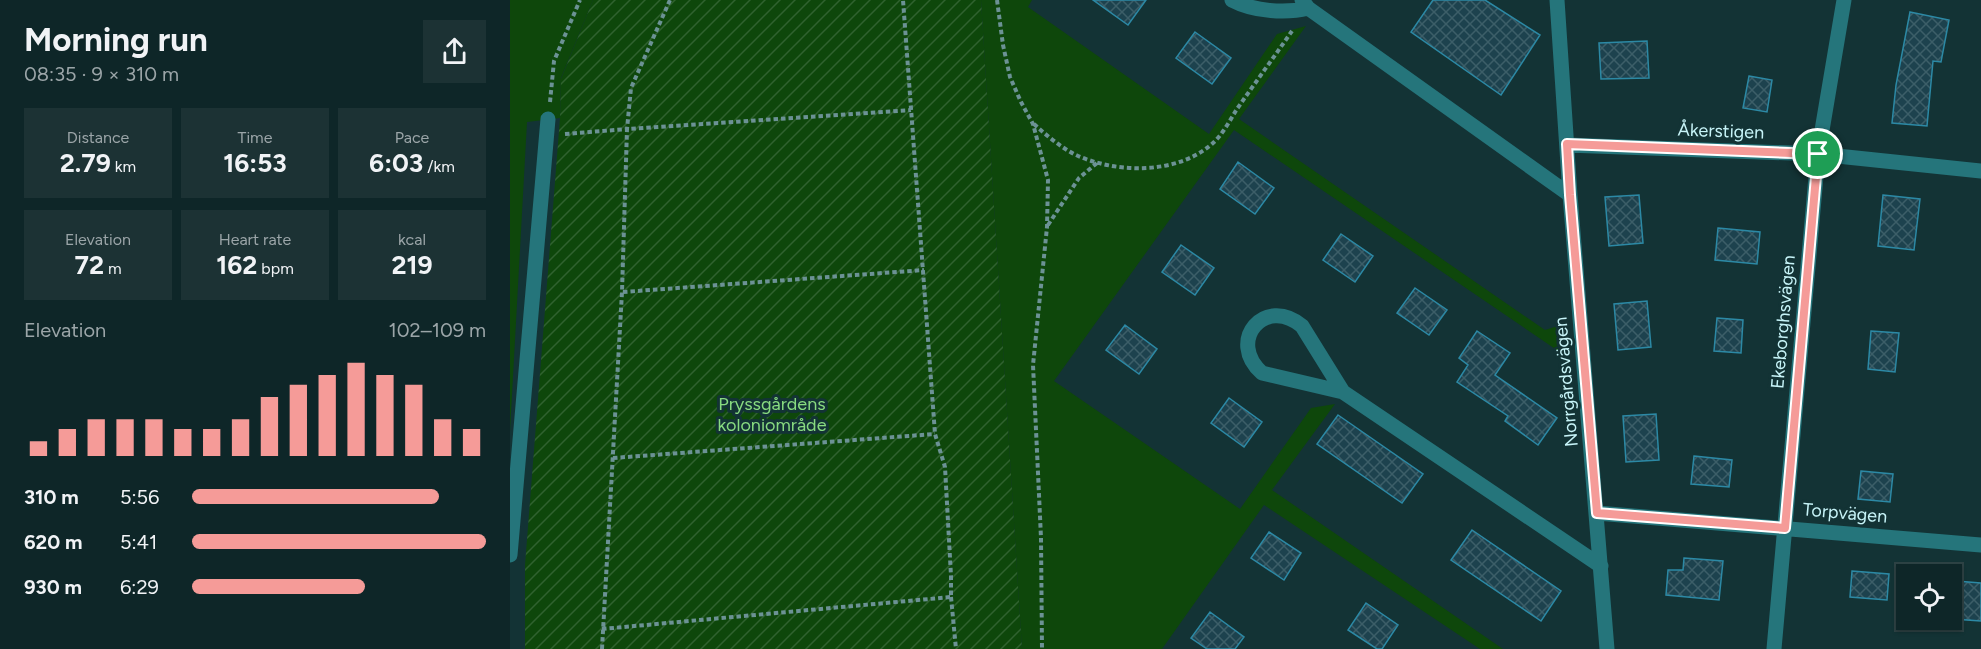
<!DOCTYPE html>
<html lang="en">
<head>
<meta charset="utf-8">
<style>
  :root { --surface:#0e2628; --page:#1c3234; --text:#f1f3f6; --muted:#9ba5a8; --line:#2e4345; --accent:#f59b98 }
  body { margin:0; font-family:Figtree,sans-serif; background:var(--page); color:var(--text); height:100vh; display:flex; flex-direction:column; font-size:22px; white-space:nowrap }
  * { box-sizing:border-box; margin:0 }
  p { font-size:20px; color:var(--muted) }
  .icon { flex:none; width:33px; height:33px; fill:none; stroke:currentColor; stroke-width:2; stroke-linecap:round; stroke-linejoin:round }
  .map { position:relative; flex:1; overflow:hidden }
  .details { display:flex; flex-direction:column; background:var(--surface); width:510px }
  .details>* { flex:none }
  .buttons { position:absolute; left:1386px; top:564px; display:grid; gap:12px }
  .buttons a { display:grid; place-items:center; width:66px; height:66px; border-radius:0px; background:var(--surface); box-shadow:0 2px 4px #0004,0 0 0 2px var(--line); font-size:30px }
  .pin { position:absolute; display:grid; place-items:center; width:51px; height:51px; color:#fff; margin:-26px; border:3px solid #fff; border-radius:50%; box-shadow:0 2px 6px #0007 }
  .round { display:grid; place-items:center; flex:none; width:63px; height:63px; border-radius:0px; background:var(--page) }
  .overview { display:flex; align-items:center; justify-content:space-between; height:102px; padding:0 24px }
  h1 { font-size:33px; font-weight:700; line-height:45px }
  .metrics { display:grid; grid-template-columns:repeat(3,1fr); gap:9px; height:102px; padding:6px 24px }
  .metrics div { display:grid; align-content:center; border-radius:0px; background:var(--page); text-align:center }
  .metrics b { font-size:26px; font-weight:700 }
  .metrics small { font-size:16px; font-weight:400 }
  .metrics p { font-size:16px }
  .chart { height:168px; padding:12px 24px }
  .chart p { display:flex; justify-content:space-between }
  .chart svg { width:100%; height:108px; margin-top:6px; stroke:var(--accent); stroke-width:6 }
  ul { padding:0 24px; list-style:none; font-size:20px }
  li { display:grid; grid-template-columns:96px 72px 1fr; align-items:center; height:45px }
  li i { height:15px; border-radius:8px; background:var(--accent) }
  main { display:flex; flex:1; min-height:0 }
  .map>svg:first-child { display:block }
  .grass { fill:#0e470b }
  .garden { fill:url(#garden-furrows) }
  .building { fill:url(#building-cross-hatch); stroke:#2c89a5; stroke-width:1.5 }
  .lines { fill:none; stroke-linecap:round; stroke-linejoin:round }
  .path { stroke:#6c9295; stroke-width:4; stroke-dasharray:4.5 3; stroke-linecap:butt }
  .minor { stroke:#25757b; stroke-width:15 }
  .route-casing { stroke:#fff; stroke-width:12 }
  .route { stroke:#f59b98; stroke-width:8 }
  .labels { text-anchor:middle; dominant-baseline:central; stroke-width:6; stroke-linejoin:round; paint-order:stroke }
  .street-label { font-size:18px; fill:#c7f4f8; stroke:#133335 }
  .park-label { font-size:18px; fill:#88db80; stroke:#133335 }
</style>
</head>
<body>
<main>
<section class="details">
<div class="overview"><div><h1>Morning run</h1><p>08:35 · 9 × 310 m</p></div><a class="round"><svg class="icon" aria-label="share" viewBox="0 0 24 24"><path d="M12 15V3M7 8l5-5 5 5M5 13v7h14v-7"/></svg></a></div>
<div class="metrics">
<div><p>Distance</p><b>2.79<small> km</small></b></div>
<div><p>Time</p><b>16:53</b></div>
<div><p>Pace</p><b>6:03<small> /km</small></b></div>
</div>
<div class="metrics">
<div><p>Elevation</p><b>72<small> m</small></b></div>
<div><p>Heart rate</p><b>162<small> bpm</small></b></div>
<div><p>kcal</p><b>219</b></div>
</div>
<div class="chart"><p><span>Elevation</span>102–109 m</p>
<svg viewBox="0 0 160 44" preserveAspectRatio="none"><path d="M5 44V38M15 44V33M25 44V29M35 44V29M45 44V29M55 44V33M65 44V33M75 44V29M85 44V20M95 44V15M105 44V11M115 44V6M125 44V11M135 44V15M145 44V29M155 44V33"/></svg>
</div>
<ul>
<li><b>310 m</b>5:56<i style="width:84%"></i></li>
<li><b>620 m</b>5:41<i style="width:100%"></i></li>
<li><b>930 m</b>6:29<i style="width:59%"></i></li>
</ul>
</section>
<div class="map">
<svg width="1471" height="649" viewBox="0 0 1471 649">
  <defs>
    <pattern id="garden-furrows" width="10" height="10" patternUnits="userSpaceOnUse" patternTransform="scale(1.5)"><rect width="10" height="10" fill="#0e470b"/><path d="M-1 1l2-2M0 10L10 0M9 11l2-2" fill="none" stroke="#30622f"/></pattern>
    <pattern id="building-cross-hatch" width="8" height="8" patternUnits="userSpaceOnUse" patternTransform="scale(1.5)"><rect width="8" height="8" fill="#1d424e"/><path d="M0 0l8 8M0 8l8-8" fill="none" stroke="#3c5e68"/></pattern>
  </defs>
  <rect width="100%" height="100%" fill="#133335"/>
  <!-- grass -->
  <path class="grass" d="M 0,0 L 83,0 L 51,78 L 50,118 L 17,122 L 0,431 Z
    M 471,0 L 522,0 L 518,7 L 699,134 L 767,34 L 796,26 L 729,119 L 1035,330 L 1057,323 L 1060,359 L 724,130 L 544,381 L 730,509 L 801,408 L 825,404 L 762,490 L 993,649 L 970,649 L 754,505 L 652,649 L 512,649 Z"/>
  <!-- garden -->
  <path class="garden" d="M 83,0 L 471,0 L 512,649 L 15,649 L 15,565 L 50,118 L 51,79 Z"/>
  <!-- building -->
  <path class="building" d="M 583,0 L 636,0 L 618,25 Z
    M 923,0 L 975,0 L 1030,35 L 991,95 L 901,32 Z
    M 1400,12 L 1439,20 L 1431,62 L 1423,61 L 1417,126 L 1382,123 L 1386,85 Z
    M 685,32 L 721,58 L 702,84 L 666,58 Z
    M 1137,41 L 1139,78 L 1091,79 L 1089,43 Z
    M 1239,76 L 1262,80 L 1257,112 L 1233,108 Z
    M 728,162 L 764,188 L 745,214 L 710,189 Z
    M 1129,195 L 1133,243 L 1099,246 L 1095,197 Z
    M 1373,195 L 1410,199 L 1404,250 L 1368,246 Z
    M 1208,228 L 1250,232 L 1247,264 L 1205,260 Z
    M 831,234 L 863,256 L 845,282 L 813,260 Z
    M 671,245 L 704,268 L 685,295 L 652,272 Z
    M 905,288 L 937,310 L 919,335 L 887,313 Z
    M 1137,301 L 1141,347 L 1108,350 L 1104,304 Z
    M 1207,318 L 1233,320 L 1231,353 L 1204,351 Z
    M 615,325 L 647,349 L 629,374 L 596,350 Z
    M 967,331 L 1000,353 L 985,375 L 1047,418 L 1028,445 L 995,421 L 998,416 L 947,382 L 958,365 L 949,358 Z
    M 1361,331 L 1389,333 L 1385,372 L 1358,369 Z
    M 719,398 L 752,422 L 734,447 L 701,423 Z
    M 1146,414 L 1149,460 L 1116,462 L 1113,416 Z
    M 828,415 L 913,474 L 892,503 L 807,444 Z
    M 1184,456 L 1222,460 L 1219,487 L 1181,484 Z
    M 1351,471 L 1383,474 L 1380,502 L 1348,499 Z
    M 962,530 L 1051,591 L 1031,621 L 941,560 Z
    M 759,532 L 791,553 L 774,580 L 741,558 Z
    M 1174,558 L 1213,561 L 1209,600 L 1156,595 L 1158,570 L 1173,570 Z
    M 1342,571 L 1379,574 L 1377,600 L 1340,597 Z
    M 1446,581 L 1471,583 L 1471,621 L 1443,619 Z
    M 856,603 L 888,625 L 872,649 L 867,649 L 838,630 Z
    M 700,612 L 734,637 L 725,649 L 697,649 L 681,638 Z"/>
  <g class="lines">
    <!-- path -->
    <path class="path" d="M 487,0 L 493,45 L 500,77 L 511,102 L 523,124 L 538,180 L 537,227 L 523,365 L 531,538 L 532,649
      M 40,102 L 44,61 L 70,0
      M 524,124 C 536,135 549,146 564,154 C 605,174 668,175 703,143 C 713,134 720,120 727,109 C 745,83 764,57 782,31
      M 55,134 L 117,129 L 121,88 L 160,0
      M 538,225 L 569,178 L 587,163
      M 113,292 L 414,270
      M 103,458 L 425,434
      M 441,597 L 446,649
      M 92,629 L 441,597 L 441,576 L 435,467 L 425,434 L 393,0
      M 92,649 L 112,292 L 117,129 L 401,110"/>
    <!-- minor -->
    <path class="minor" d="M 722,0 C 743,11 775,14 798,8
      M 792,0 L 798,8 L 1060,195
      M 1047,0 L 1060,195 L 1097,649
      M 1057,145 L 1308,154 L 1471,171
      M 833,392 L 752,373 C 716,341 755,295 792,326 L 833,392 L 1091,566
      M 1087,513 L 1471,545
      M 0,555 L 38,119
      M 1264,649 L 1308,154 L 1334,0"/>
  </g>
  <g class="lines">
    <defs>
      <path id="route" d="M 1057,144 L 1308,154 L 1275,528 L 1087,513 L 1060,195 Z"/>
    </defs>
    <!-- route casing -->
    <use href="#route" class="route-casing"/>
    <!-- route -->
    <use href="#route" class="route"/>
  </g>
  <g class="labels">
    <!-- street labels -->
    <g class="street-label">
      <text transform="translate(1211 131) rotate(2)">Åkerstigen</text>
      <text transform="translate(1273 322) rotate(-85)">Ekeborghsvägen</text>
      <text transform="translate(1056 382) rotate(-95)">Norrgårdsvägen</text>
      <text transform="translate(1335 513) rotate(5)">Torpvägen</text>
    </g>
    <!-- park labels -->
    <g class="park-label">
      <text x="262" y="404">Pryssgårdens<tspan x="262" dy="21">koloniområde</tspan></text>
    </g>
  </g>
</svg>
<div class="buttons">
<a><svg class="icon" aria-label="locate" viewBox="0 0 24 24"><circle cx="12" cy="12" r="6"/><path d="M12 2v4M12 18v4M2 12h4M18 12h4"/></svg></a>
</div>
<div class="pin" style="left:1308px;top:154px;background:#1e9e55"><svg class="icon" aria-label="arrive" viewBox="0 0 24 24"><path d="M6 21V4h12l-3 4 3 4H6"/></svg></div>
</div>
</main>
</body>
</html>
